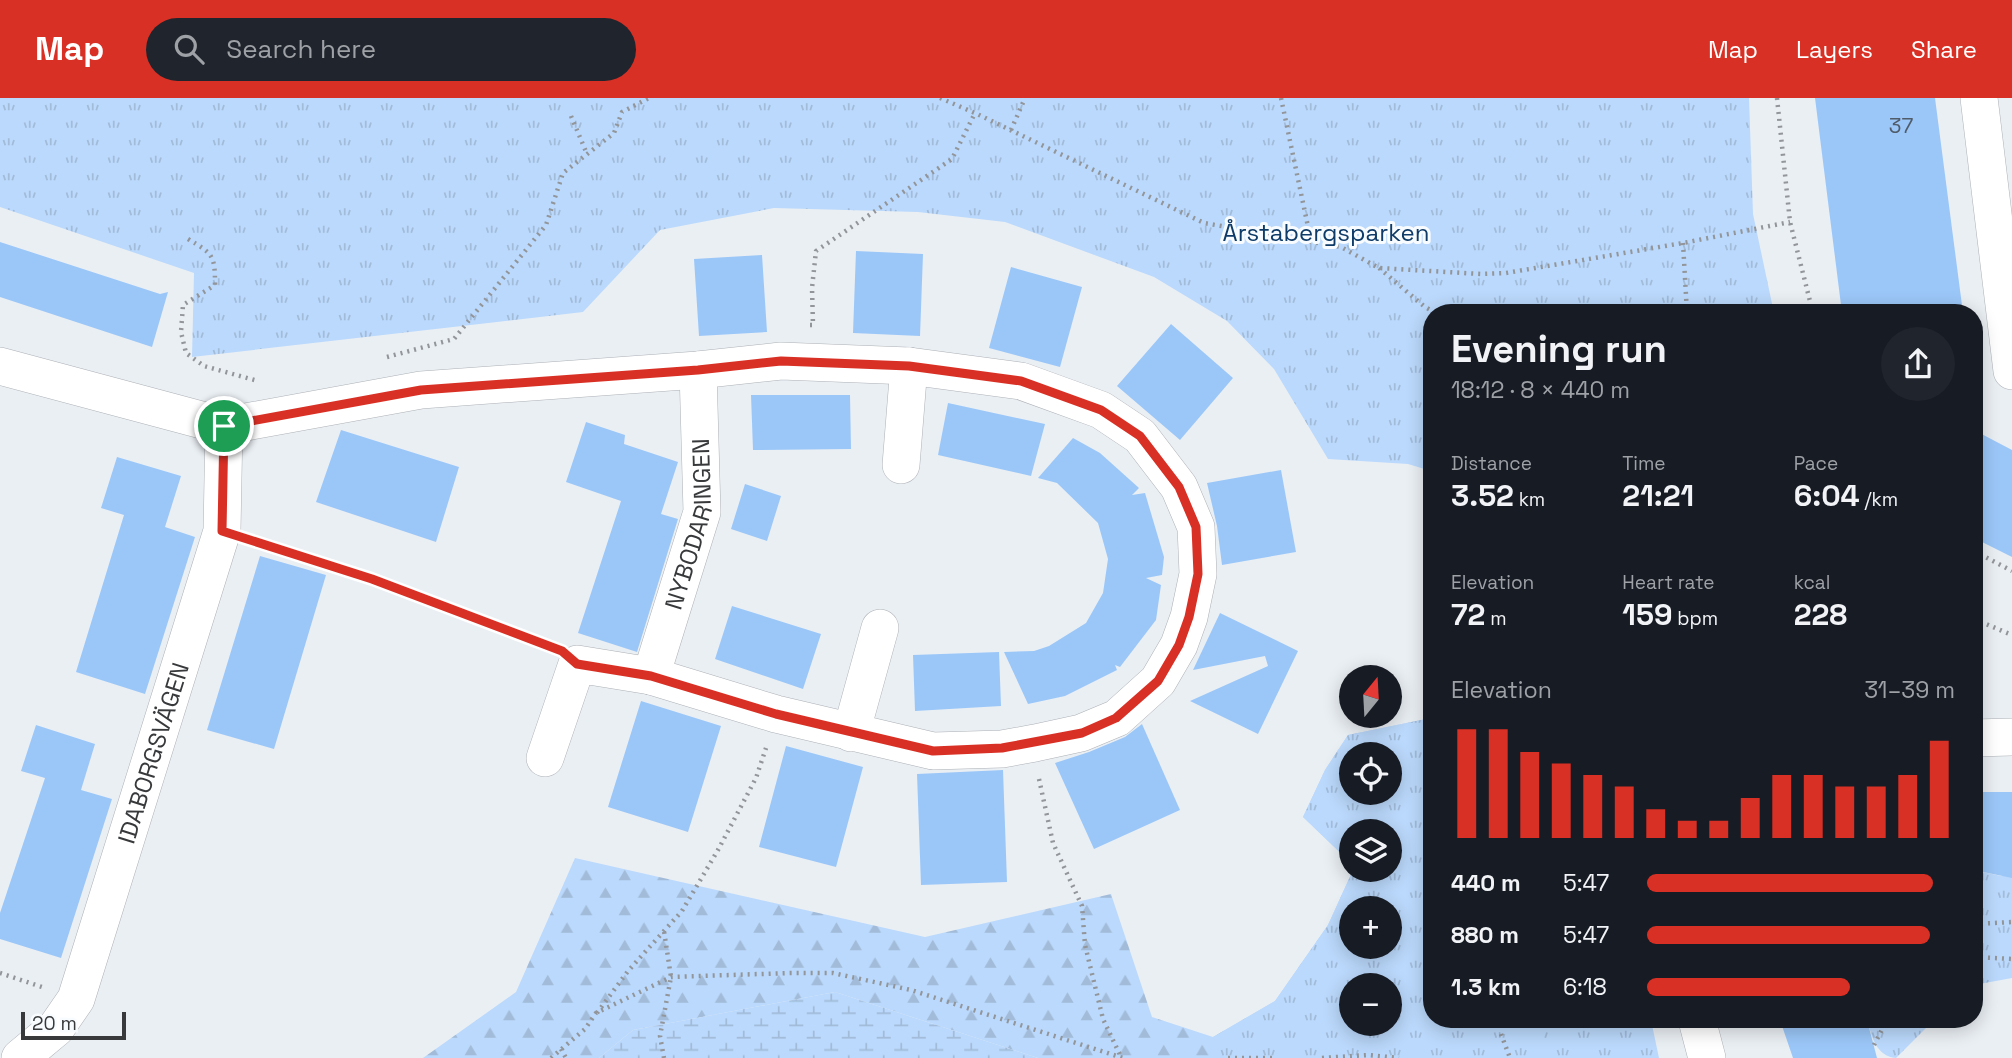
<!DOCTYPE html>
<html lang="en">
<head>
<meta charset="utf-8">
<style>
  :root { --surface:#171b24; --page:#20242c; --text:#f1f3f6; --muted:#9ea1a6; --accent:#d93025 }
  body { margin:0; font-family:"Space Grotesk",sans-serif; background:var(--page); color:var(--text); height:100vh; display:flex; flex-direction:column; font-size:26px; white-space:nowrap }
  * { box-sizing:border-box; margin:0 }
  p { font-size:23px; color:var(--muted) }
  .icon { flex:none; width:38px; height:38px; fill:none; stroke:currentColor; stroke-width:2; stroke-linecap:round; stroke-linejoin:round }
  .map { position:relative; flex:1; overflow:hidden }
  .drawer { position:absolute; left:1423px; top:206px; width:560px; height:724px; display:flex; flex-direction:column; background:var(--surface); border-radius:28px; box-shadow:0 4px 18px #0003 }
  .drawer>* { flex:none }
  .needle { width:46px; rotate:18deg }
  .fabs { position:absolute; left:1339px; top:567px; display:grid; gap:14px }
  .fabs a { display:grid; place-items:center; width:63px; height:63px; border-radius:50%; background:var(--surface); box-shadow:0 4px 18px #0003; font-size:35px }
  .scale { position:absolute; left:21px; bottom:18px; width:105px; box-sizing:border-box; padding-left:7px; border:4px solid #37393b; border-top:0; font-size:19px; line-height:24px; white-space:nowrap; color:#37393b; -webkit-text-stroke:5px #f9fcff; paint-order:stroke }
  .pin { position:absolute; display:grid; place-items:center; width:60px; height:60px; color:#fff; margin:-30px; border:4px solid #fff; border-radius:50%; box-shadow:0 2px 7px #0007 }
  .round { display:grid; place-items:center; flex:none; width:74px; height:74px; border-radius:37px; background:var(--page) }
  .summary { display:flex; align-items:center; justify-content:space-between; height:119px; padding:0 28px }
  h1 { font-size:38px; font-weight:700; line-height:52px }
  .metrics { display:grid; grid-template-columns:repeat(3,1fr); gap:10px; height:119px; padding:7px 28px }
  .metrics div { display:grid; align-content:center }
  .metrics b { font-size:30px; font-weight:700 }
  .metrics small { font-size:19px; font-weight:400 }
  .metrics p { font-size:19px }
  .chart { height:196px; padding:14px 28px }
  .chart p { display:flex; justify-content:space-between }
  .chart svg { width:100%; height:126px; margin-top:7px; stroke:var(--accent); stroke-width:6 }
  ul { padding:0 28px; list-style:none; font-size:23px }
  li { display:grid; grid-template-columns:112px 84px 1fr; align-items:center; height:52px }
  li i { height:18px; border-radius:9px; background:var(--accent) }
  header { display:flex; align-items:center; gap:42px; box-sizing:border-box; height:98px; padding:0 35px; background:var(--accent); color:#fff }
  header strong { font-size:33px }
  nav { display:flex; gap:38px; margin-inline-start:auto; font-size:24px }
  .search { width:490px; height:63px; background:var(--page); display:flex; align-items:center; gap:18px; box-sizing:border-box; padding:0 24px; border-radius:38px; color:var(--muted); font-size:26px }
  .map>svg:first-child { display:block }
  .forest { fill:url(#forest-firs); fill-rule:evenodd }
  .wetland { fill:url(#wetland-marsh) }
  .park { fill:url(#park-tufts); fill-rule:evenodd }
  .pitch { fill:#bbd9fc }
  .building { fill:#9bc7f8 }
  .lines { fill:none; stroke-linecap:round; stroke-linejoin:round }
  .minor-casing { stroke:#adb1b6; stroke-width:38 }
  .path { stroke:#929599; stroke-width:4.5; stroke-dasharray:2 5; stroke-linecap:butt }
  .minor { stroke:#fff; stroke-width:37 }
  .route-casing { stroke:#fff; stroke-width:14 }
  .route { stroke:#d93025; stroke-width:9 }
  .labels { text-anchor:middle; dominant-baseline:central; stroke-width:6; stroke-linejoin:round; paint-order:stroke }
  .number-label { font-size:21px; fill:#505c6a }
  .park-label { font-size:24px; fill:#0e3b68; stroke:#f9fcff }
  .street-label { font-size:24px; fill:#37393b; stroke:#f9fcff }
</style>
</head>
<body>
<header>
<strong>Map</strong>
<div class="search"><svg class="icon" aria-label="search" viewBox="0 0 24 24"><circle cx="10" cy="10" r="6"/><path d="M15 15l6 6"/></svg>Search here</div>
<nav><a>Map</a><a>Layers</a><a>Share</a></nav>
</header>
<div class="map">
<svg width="2012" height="960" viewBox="0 0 2012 960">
  <defs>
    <pattern id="forest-firs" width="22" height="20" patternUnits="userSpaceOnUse" patternTransform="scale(1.75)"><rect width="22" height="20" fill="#bbd9fc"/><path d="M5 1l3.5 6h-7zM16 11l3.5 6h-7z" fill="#a1bbd9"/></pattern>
    <pattern id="wetland-marsh" width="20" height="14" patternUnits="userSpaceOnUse" patternTransform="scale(1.75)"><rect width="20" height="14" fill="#bbd9fc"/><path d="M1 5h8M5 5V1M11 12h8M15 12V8" fill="none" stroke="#a1bbd9"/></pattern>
    <pattern id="park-tufts" width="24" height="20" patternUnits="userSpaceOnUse" patternTransform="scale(1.75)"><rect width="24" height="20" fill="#bbd9fc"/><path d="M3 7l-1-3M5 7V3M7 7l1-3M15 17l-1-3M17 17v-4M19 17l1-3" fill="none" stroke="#a1bbd9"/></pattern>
  </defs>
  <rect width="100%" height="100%" fill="#eaeff4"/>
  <!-- forest -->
  <path class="forest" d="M 1431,620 L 1390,810 L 1351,810 L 1351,849 L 1385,849 L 1411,911 L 1365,960 L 1038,960 L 835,894 L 633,932 L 599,960 L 423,960 L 516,894 L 575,760 L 925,839 L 1111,796 L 1152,919 L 1213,939 L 1275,903 L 1328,827 L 1353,772 L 1390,772 L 1390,733 L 1351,733 L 1351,765 L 1303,719 L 1325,672 L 1348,637 ZM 1351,656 L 1390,656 L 1390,695 L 1351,695 ZM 1351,887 L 1390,887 L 1390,926 L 1351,926 Z"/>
  <!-- wetland -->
  <path class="wetland" d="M 835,894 L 1038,960 L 599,960 L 633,932 Z"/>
  <!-- park -->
  <path class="park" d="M 0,0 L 1749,0 L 1753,116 L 1774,215 L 1432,215 L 1431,373 L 1408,366 L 1328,361 L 1274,271 L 1227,223 L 1154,179 L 1005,124 L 918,114 L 774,110 L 660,132 L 583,214 L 192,259 L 194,175 L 0,109 Z
    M 1431,620 L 1432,922 L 1651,922 L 1659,960 L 1215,960 L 1213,939 L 1275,903 L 1328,827 L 1353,772 L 1390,772 L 1390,733 L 1351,733 L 1351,765 L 1303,719 L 1325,672 L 1348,637 ZM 1351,656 L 1390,656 L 1390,695 L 1351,695 ZM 1351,810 L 1390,810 L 1390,849 L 1351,849 ZM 1351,887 L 1390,887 L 1390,926 L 1351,926 Z
    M 1974,772 L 2001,778 L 2012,777 L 2012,880 L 1974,887 Z
    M 1867,922 L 1934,922 L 1896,960 C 1876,958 1872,939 1867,922 Z"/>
  <!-- pitch -->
  <path class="pitch" d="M 1468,922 L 1547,922 L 1543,941 L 1528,945 Z"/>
  <!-- building -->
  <path class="building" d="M 1815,0 L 1935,0 L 1963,215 L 1842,215 Z
    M 0,144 L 160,196 L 168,194 L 152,249 L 0,199 Z
    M 856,153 L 923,156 L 920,238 L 853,235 Z
    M 762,157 L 767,234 L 699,238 L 694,161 Z
    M 1011,169 L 1082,189 L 1060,269 L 989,250 Z
    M 1171,226 L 1233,280 L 1180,342 L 1117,288 Z
    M 751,297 L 850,297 L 851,351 L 753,352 Z
    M 948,305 L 1045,326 L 1031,378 L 938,357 Z
    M 586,324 L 625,337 L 624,346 L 678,364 L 661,416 L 678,421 L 637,554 L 578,535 L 621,403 L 566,384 Z
    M 341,332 L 459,369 L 436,444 L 316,404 Z
    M 1974,332 L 2012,352 L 2012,459 L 1974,440 Z
    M 1073,340 L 1100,355 L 1139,390 L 1132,397 L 1145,395 L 1164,459 L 1162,477 L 1146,480 L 1161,487 L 1156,522 L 1120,569 L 1115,567 L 1117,572 L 1065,598 L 1028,606 L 1004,554 L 1034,553 L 1049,548 L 1086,525 L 1103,495 L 1108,461 L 1098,425 L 1057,385 L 1038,380 Z
    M 117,359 L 181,378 L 165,429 L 195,439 L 145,596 L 76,574 L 124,417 L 101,410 Z
    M 1281,372 L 1296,454 L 1222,467 L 1217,428 L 1207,385 Z
    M 745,386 L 781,398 L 767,443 L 731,431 Z
    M 260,458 L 326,477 L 274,651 L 207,632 Z
    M 732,508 L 821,536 L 803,591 L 715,561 Z
    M 1220,515 L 1298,553 L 1258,636 L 1190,603 L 1268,568 L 1265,558 L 1193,572 Z
    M 999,554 L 1001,608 L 915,613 L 913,557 Z
    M 641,603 L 721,628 L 688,734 L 608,709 Z
    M 1142,626 L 1180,712 L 1094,751 L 1055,665 L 1089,654 L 1125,639 Z
    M 36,627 L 95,646 L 81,692 L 112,701 L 61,860 L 0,841 L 0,815 L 45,680 L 21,673 Z
    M 786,648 L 863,669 L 836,769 L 759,749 Z
    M 1003,672 L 1007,784 L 921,787 L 917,676 Z
    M 1974,694 L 2012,694 L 2012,780 L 1974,772 Z
    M 1780,922 L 1867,922 L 1877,960 L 1793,960 Z"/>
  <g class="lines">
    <defs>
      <g id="minor">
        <path d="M 1979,0 L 2012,273"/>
        <path d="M 0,268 L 224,328 L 421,292 L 698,272 L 781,263 L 909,268 L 1021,283 L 1101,312 L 1140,338 L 1179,389 L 1196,429 L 1198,476 L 1189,519 L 1179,547 L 1158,583 L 1117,620 L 1081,635 L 1035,645 L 1002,651 L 933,653 L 776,616 L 651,578 L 577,566 L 545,660"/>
        <path d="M 901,367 L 909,268"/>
        <path id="s1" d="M 651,578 L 702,414 L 698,272"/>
        <path d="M 851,635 L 880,530"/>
        <path d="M 1974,640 L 2012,639"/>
        <path d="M 1697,922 L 1707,960"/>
        <path id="s2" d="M 20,960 L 56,930 L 76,901 L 222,433 L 224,328"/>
      </g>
    </defs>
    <!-- minor casing -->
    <use href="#minor" class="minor-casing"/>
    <!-- path -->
    <path class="path" d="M 940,0 L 975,15 L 1204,125 L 1341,149 L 1379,170 L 1481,176 L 1506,175 L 1683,145 L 1790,124
      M 1281,0 L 1311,143
      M 1777,0 L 1790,124 L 1813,215
      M 571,18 L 587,56
      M 1011,32 L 1025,0
      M 188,141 C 213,156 215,157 215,187 L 183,207 L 181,234 L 186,255 L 204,268 L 258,283
      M 1683,145 L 1687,215
      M 1379,170 L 1425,209 L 1436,215
      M 810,227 L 813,227 L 812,190 L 816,153 L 952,61 L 975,15
      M 387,259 L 454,241 L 546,127 L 563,75 L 614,35 L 622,14 L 649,0
      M 255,444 L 372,481 L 547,548
      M 1974,453 L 2012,473
      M 1974,521 L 2012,537
      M 1039,681 L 1053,745 L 1082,808 L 1085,847 L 1103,921 L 1121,959
      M 1974,826 L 2012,824
      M 1974,859 L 2012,861
      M 0,875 L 42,889
      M 597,915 L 628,873 L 682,813 L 718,752 L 756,680 L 766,650
      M 1501,936 L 1510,960
      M 1874,947 L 1887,922
      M 561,951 L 566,960
      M 551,960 L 585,931 L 596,915 L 671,879 L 790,875 L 833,875 L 911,892 L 1123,960
      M 664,960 L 660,938 L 671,879 L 664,833
      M 1228,960 L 1274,960
      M 1322,960 L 1368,957 L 1399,960"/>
    <!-- minor -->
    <use href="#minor" class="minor"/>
  </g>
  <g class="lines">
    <defs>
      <path id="route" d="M 781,263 L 909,268 L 1021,283 L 1101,312 L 1140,338 L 1179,389 L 1196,429 L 1198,476 L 1189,519 L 1179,547 L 1158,583 L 1116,620 L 1082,635 L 1002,650 L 933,653 L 776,616 L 651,578 L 577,566 L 562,553 L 372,481 L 222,433 L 224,328 L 421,292 L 698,272 Z"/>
    </defs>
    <!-- route casing -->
    <use href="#route" class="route-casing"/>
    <!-- route -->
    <use href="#route" class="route"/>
  </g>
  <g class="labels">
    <!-- number labels -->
    <g class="number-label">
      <text x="1901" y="27">37</text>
    </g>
    <!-- park labels -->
    <g class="park-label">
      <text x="1326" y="134">Årstabergsparken</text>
    </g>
    <!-- street labels -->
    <g class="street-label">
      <text stroke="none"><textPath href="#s1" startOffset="158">NYBODARINGEN</textPath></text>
      <text stroke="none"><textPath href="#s2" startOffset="340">IDABORGSVÄGEN</textPath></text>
    </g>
  </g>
</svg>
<div class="fabs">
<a><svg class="needle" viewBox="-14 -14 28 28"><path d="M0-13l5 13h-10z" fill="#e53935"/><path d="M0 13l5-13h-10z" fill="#9ea1a6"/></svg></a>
<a><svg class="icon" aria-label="locate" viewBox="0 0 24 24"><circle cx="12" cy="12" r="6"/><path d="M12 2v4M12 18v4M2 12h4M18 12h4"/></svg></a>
<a><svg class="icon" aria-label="layers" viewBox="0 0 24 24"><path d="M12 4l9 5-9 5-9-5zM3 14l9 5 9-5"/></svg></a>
<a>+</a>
<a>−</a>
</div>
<div class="scale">20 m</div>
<div class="pin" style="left:224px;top:328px;background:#1e9e55"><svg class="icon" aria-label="arrive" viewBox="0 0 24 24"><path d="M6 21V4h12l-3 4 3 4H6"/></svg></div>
<section class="drawer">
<div class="summary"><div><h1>Evening run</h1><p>18:12 · 8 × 440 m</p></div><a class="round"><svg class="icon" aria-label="share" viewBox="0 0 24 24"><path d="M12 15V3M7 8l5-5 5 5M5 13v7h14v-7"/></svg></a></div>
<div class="metrics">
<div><p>Distance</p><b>3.52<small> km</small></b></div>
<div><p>Time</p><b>21:21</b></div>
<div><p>Pace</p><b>6:04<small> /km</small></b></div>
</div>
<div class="metrics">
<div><p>Elevation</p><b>72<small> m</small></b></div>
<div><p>Heart rate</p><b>159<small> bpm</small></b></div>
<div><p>kcal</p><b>228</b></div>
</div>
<div class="chart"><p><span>Elevation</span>31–39 m</p>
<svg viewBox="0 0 160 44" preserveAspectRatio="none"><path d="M5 44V6M15 44V6M25 44V14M35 44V18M45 44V22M55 44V26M65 44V34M75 44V38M85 44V38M95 44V30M105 44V22M115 44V22M125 44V26M135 44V26M145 44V22M155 44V10"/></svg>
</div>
<ul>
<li><b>440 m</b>5:47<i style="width:93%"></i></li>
<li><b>880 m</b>5:47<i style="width:92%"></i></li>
<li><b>1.3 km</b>6:18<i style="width:66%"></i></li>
</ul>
</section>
</div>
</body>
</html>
